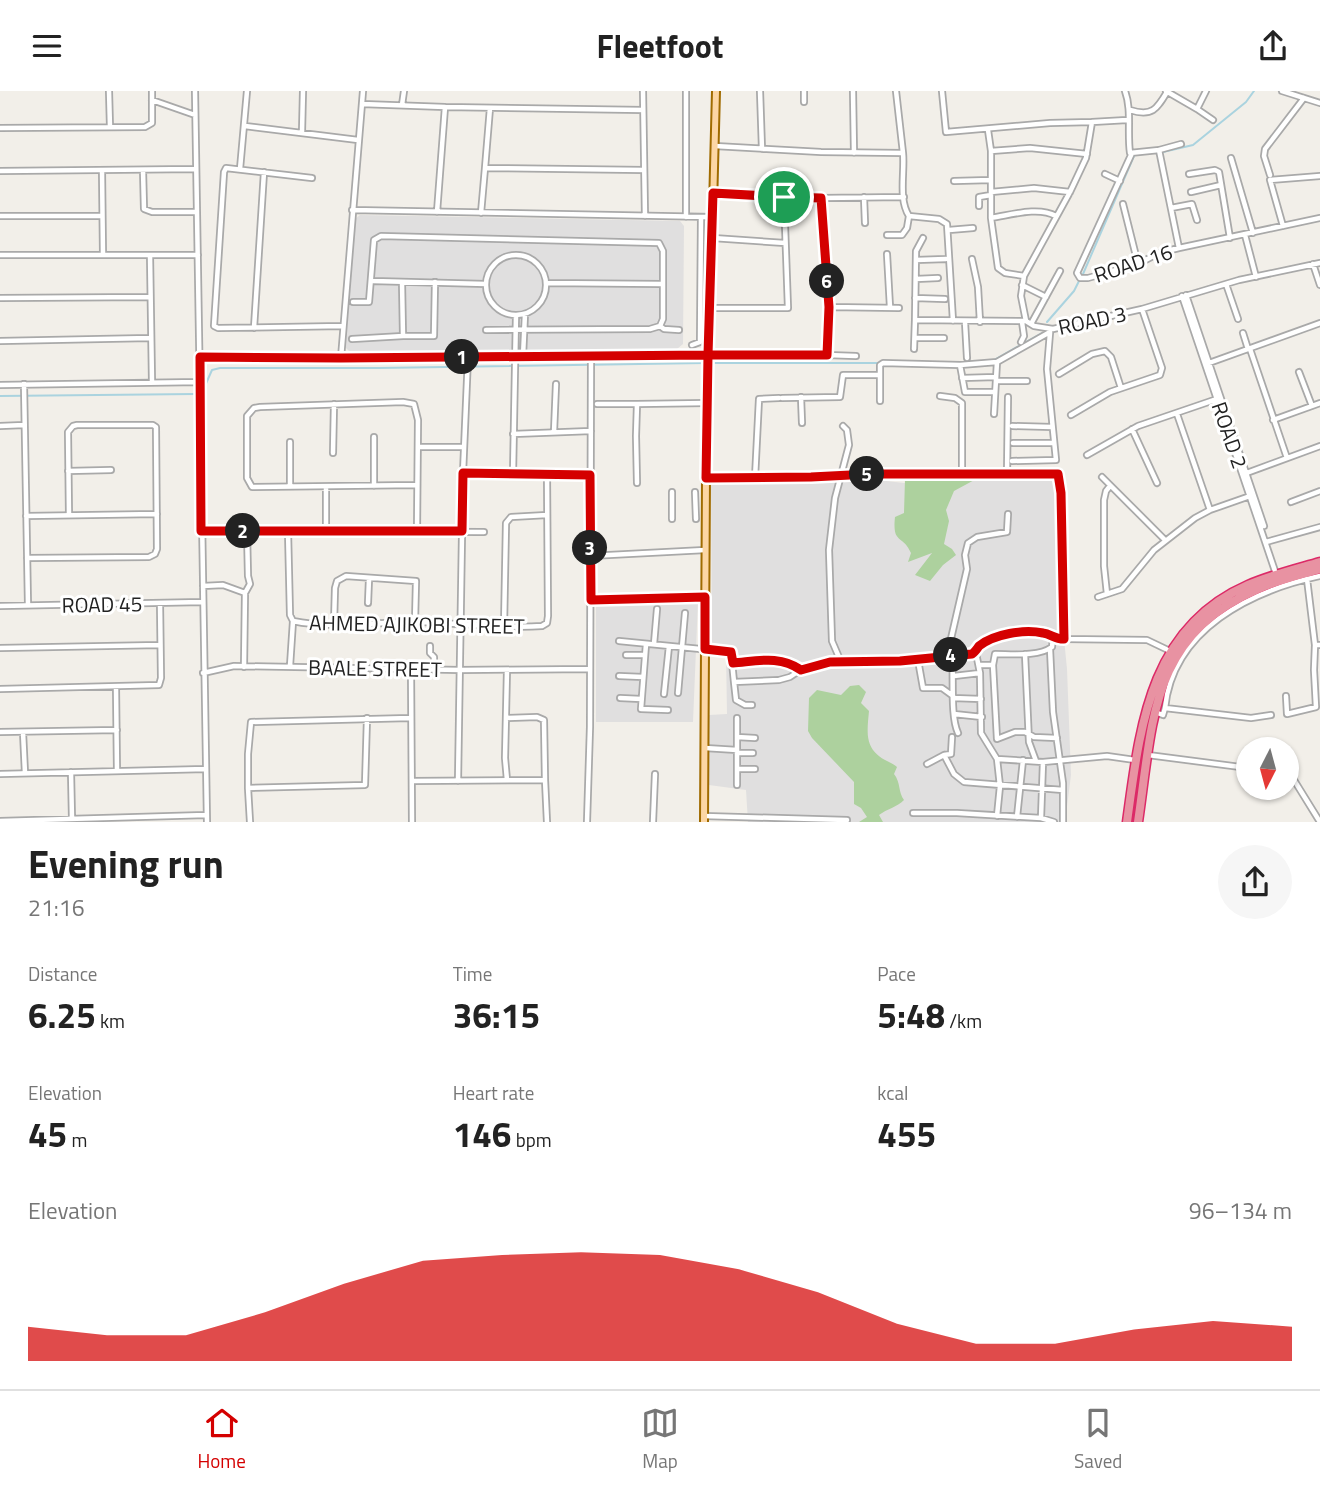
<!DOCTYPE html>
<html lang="en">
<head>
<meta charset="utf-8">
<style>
  :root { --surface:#fff; --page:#f6f6f6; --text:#222; --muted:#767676; --line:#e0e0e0; --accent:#d40000 }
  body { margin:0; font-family:"Titillium Web",sans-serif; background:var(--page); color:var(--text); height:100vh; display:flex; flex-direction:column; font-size:26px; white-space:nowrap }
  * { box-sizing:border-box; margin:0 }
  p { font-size:23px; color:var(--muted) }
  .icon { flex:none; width:38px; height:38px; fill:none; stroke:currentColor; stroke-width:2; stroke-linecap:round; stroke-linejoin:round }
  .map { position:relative; height:731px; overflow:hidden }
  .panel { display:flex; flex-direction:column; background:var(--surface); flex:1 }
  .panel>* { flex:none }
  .needle { width:46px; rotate:186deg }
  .fabs { position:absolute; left:1236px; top:646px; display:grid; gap:14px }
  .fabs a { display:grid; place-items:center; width:63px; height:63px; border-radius:50%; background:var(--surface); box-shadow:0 2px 5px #0004; font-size:35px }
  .pin { position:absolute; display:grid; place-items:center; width:60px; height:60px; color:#fff; margin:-30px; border:4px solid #fff; border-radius:50%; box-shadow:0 2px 7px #0007 }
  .km { position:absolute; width:35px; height:35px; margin:-18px; border-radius:50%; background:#222; color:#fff; font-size:19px; line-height:35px; text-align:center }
  .round { display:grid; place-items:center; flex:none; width:74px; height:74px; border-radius:37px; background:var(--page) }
  .overview { display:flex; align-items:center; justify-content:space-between; height:119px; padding:0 28px }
  h1 { font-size:38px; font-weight:700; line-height:52px }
  .stats { display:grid; grid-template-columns:repeat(3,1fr); gap:10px; height:119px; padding:7px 28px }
  .stats div { display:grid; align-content:center }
  .stats b { font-size:35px; font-weight:700 }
  .stats small { font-size:19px; font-weight:400 }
  .stats p { font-size:19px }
  .chart { height:196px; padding:14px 28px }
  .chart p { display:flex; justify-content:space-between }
  .chart svg { width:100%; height:126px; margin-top:7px; fill:var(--accent); opacity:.7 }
  header { display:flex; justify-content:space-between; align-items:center; height:91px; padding:0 28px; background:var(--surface); font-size:32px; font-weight:700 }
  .tab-bar { display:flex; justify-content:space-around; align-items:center; height:98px; border-top:2px solid var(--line); background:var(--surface); font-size:19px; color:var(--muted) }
  .tab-bar a { display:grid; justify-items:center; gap:4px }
  .tab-bar .selected { color:var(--accent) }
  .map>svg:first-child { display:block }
  .residential { fill:#e0dfdf }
  .forest { fill:#add19e }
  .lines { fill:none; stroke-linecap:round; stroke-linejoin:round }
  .stream { stroke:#aad3df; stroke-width:2 }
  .minor-casing { stroke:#a9a9a9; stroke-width:8 }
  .major-casing { stroke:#a06b00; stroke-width:10 }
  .highway-casing { stroke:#dc2a67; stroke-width:11 }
  .minor { stroke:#fff; stroke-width:4.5 }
  .major { stroke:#fcd6a4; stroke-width:6 }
  .highway { stroke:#e892a2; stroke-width:8 }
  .route-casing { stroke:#fff; stroke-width:14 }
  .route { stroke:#d40000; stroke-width:9 }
  .labels { text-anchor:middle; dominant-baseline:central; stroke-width:6; stroke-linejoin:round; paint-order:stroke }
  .street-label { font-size:21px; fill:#222; stroke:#fff }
</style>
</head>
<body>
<header><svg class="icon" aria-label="menu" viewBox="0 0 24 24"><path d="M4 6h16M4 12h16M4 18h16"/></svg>Fleetfoot<svg class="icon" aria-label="share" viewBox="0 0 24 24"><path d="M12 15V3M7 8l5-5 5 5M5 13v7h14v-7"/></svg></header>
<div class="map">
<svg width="1320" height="731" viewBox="0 0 1320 731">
  <rect width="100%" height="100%" fill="#f2efe9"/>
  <!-- residential -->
  <path class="residential" d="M 360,124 L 680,130 L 684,135 L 683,253 L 677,258 L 528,260 L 522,257 L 513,256 L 510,260 L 350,261 L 345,256 L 355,128 Z
    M 860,387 L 904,392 L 1054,387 L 1061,517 L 1067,578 L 1071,684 L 1065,731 L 748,731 L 746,699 L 709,694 L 709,624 L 727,623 L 726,562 L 712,561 L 711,393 L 837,391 Z
    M 698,510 L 693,631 L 596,631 L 596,513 Z"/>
  <!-- forest -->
  <path class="forest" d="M 920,385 L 978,387 L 954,400 L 946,419 L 949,430 L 944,453 L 952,458 L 956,464 L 943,474 L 930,490 L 915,484 L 932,462 L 908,471 L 911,462 C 903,443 892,454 895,426 L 904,422 L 905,388 Z
    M 859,594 L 866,601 L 861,612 L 869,620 C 867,642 864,658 887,670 C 891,672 895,674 897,676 L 894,683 C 901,692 898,701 904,709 C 897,716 887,718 879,724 L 883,731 L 859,731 L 867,726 L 861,717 L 854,713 L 854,691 L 812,647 L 808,640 L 809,607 L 817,599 L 841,604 L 850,595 Z"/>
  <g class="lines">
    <!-- stream -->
    <path class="stream" d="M 1163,61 L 1193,54 L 1246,11 L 1254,0
      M 1083,183 L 1134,65
      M 1047,231 L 1074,200 L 1079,190
      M 994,269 L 1042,242
      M 711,272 L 880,272
      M 204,297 L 212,279 L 220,277 L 379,277 L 705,272
      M 0,305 L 195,303"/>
    <defs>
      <path id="minor" d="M 109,0 L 110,36
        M 195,0 L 207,731
        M 643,0 L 645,125
        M 760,0 L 762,58
        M 804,0 L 804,11
        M 853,0 L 854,62
        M 942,0 L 946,41 L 1050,32 L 1092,31
        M 1125,0 C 1132,19 1127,41 1130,62 L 1159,59 L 1179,157
        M 1166,0 L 1197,18 L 1206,0
        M 1282,0 L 1320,12
        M 152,9 L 195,24
        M 362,13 L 445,16 L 437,121
        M 402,14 L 404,0
        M 445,16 L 643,19
        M 1197,18 L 1213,29
        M 1130,19 C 1152,26 1157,18 1167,1
        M 1127,29 L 1092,31 L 1086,67 L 1070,101 L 1024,185 L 1021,205 L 1026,230 L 1034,235 L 1053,238 L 1142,218 L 1239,189 L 1320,172
        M 245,35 L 358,49
        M 0,37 L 145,36 L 152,32 L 152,0
        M 988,39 L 991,60
        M 302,41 L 303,0
        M 715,55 L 821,61 L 903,62 L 896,0
        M 1159,59 L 1181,53
        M 903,62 C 905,81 898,108 909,125 L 939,128 L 947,133 L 953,230
        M 1132,62 L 1077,182 L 1080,187 L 1088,187 L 1138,173 L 1159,162 L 1179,157 L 1320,127
        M 1231,67 L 1253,142
        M 485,77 L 490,17
        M 240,78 L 247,0
        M 102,79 L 103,164
        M 143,79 L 144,118 L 152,121 L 197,121
        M 0,80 L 196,78
        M 1105,83 L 1120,90
        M 1189,83 L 1215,79 L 1219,81 L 1230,147
        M 1270,84 L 1264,65 L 1265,58 L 1304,7
        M 312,87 L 226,77 L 224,81 L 214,235 L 218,237 L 343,235
        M 954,90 L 991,89
        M 991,101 L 1034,97 L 1070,101
        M 1191,101 L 1221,94
        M 714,102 L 821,107 L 904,106
        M 864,106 L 865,132
        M 1123,113 L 1138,173
        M 979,115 L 979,106 L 991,104
        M 1171,117 L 1192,113 L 1197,129
        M 352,119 L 713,126
        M 481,122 L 485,77 L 644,79
        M 0,125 L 102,125
        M 686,126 L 686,0
        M 991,127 C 1011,124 1038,115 1056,125
        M 1283,135 L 1270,89 L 1320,85
        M 949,139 L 973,137
        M 887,144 L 902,144 L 907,137 L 909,125
        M 1245,144 L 1256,186
        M 713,147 L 785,152
        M 887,163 L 890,216
        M 0,164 L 150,164 L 152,291
        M 150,164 L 198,164
        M486 194a30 30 0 1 1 60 0a30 30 0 1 1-60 0Z
        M 972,168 L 978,196 L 980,231
        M 916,169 L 946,168
        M 1313,173 L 1320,194
        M 1024,185 L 1005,182 L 998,177 L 991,127 L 991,60 L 1030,57 L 1087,63
        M 916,188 L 938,187
        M 373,190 L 486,193
        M 402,191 L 403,245 L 434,245 L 435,191
        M 546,192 L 661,193
        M 1226,193 L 1238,228
        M 1022,194 L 1046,206
        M 1186,204 L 1264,435
        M 1182,205 L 1276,483
        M 0,207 L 150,206
        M 915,207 L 945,208
        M 353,211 L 369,211 L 374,149 L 381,145 L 659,152 L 663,160 L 663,228 L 660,235
        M 829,216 L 899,217
        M 710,217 L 788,217 L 784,106
        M 915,229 L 916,160 L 923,147
        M 965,231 L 967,267
        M 1031,233 L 1060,180
        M 254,237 L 264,81
        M 486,239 L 650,238 L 660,235 L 664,238 L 679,239
        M 1243,242 L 1248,258
        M 915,247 L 944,247
        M 352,248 L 403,245
        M 0,250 L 150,247
        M 1021,251 L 1024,245 L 1022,231
        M 692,254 L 700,251 L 701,126
        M 914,258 L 915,229 L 1026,230
        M 1250,258 L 1287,367
        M 827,264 L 856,265
        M 523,265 L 525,223
        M 200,266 L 827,264 L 829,216 L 821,107
        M 341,267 L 363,0
        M 1209,272 L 1320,232
        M 1299,281 L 1312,315
        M 1059,283 L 1092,263 L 1105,260 L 1111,266 L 1121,297
        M 880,284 L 880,310
        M 962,287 L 996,286
        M 996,290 L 1027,290
        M 24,293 L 28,514
        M 0,294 L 200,291
        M 995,301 L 965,301 L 960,274 L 997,271 L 1050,241
        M 801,306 L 802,332
        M 782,307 L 840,306 L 843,284 L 880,284 L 880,274 L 883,272 L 960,274
        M 597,313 L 637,313
        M 994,323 L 997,271
        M 1177,323 L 1210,419
        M 1071,324 L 1110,301 L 1160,284 L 1162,277 L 1142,218
        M 1273,329 L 1320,312
        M 0,335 L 24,334
        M 843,335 L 847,339 L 849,354 L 835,407 L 829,459 L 832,550 L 841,571 L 900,570 L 972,563 C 975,561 977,558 979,555 C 994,543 1024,538 1043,541 C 1051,543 1055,548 1064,548
        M 1012,335 L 1052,336
        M 1132,338 L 1157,392
        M 554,341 L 556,293
        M 513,343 L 591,340
        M 1013,352 L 1054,352
        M 418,356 L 464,356
        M 333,362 L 334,313
        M 1087,364 L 1138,335 L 1220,307
        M 1012,370 L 1056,369 L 1047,278 L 1050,242
        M 68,380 L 111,379
        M 463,382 L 590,384
        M 513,383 L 516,224
        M 1007,383 L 1008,306
        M 1244,383 L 1320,355
        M 962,384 L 1058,383 L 1061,402 L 1064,548 L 1147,549 L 1170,560
        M 1102,386 L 1165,449
        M 706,387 C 791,387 876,381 962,384 L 962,312 L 955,307 L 940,305
        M 755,387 L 759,308 L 779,307
        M 637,392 L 636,345 L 637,313 L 707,312
        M 290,395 L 290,351
        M 374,395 L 374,346
        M 326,396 L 326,440
        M 672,401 L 672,428
        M 695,401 L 696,428
        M 1291,411 L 1320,400
        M 26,425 L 157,423
        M 201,440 L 484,441
        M 288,440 L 290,524 L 293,530 C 329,538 380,531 417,531 C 459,532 500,538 542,535 L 547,532 L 548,525 L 547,383
        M 417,441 L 418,329 L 414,313 L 403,311 L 260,316 L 254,317 L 247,325 L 247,387 L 252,396 L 417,394
        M 1266,451 L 1320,436
        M 590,465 L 705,459
        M 27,467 L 149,466 L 155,463 L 157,458 L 156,336 L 153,334 L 77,334 L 73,335 L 68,341 L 69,424
        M 1307,488 L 1315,554 L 1320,554
        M 203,495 L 223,494 L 245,502 L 244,576
        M 245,502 L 250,493 L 248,485 L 247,440
        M 1107,503 L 1104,475 L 1104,409 L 1106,400 L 1110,395
        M 1098,506 L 1122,498 L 1154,459 L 1195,427 L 1210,419 L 1250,405
        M 591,509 L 705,506
        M 368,512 L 369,488
        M 0,515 L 203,511
        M 334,533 L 335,497 L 337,490 L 346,485 L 416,490 L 415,531
        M 504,536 L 506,432 L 511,426 L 547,424
        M 619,550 L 731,561 L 734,591 L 779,589 L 790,586 L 805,576 L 840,571
        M 646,553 L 641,618 L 668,619
        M 654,553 L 657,518
        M 430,555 L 430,562 L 434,566 L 434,578
        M 0,557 L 160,554
        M 1050,558 L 1053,621 L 1063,692 L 1063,731
        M 976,562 L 980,582 L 981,642 L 997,668 L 1043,671 L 1107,665 L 1135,669
        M 1025,563 L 1029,651 L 1036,670
        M 626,564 L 645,564
        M 952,564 C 954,586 950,625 958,642
        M 947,565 L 967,478 L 965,464 L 968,452 L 977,446 L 1007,441 L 1008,423
        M 918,569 L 923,597 L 942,597 L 953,605
        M 733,572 C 758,570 780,564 801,579
        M 979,574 L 993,574 L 995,563 C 1012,563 1038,566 1052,556 L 1053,547
        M 993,574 L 997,648 L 1015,641 L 1025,641 L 1034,646 L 1057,647
        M 290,575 L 293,530
        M 411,578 L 412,731
        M 507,579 L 505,667 L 507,689
        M 203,582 L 234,575 L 460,579 L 590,578
        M 619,585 L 643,586
        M 954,585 L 980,582
        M 734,591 L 736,609 L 745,614 L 752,614
        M 116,596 L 117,680
        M 0,598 L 159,594 L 161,587 L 160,512
        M 678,602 L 685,522
        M 664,603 L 669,555
        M 1286,605 L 1287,623 L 1316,616 L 1314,579 L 1315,554
        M 620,607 L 641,608
        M 953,607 L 981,608
        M 1165,617 C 1173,538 1251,500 1320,485
        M 1155,621 L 1163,624 L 1165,617 L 1251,627 L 1271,624
        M 954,623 L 982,626
        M 506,627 L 537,626 L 544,629 L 545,689
        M 0,641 L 117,639
        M 23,641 L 25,682
        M 737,646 L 755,647
        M 952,646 L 951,663 L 944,664 L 954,683 L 964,691 L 1063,699
        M 705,657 L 737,659
        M 737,662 L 753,662
        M 1148,664 L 1248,677
        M 997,668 L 1000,695 L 997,725
        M 927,673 L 944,664
        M 737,678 L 755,678
        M 71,681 L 72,728
        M 0,683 L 206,678
        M 1286,683 L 1294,689 L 1320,731
        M 412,690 L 545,689 L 547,731
        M 458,690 L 463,382 L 468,266
        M 737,694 L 737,627
        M 248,697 L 248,663 L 251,631 L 410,627
        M 913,722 L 957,722 L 1041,727 L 1054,731
        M 704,725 L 847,729
        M 1017,726 L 1023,669
        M 1041,727 L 1043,671
        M 0,730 L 206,724
        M 250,731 L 248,697 L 365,694 L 367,627
        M 587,731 L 590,636 L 591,265
        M 653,731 L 655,683"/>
      <path id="major" d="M 704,731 L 706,387 L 716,0"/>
      <path id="highway" d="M 1127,731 C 1140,637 1149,537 1248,494 C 1271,484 1296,478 1320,471
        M 1138,731 C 1153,630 1150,545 1258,498 C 1278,489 1300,484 1320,478"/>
    </defs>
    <!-- minor casing -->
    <use href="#minor" class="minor-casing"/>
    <!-- major casing -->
    <use href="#major" class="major-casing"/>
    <!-- highway casing -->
    <use href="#highway" class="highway-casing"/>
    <!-- minor -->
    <use href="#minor" class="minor"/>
    <!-- major -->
    <use href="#major" class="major"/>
    <!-- highway -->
    <use href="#highway" class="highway"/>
  </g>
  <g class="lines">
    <defs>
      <path id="route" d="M 784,106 L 713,102 L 708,264 L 341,267 L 200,266 L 201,440 L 462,440 L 463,382 L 590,384 L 591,509 L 705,506 L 705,558 L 731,561 L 733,572 C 758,570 780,564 801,579 L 830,571 L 900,570 L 972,563 C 975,561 977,558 979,555 C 994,543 1024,538 1043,542 C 1051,543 1054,548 1064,548 L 1061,402 L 1058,383 L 870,383 L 811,386 L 706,387 L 708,264 L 827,264 L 829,216 L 821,107 L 784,106"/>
    </defs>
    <!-- route casing -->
    <use href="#route" class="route-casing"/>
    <!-- route -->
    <use href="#route" class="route"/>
  </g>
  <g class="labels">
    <!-- street labels -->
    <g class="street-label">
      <text transform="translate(1133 172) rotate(-18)">ROAD 16</text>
      <text transform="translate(1092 229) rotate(-12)">ROAD 3</text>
      <text transform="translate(1230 344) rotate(71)">ROAD 2</text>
      <text transform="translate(102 513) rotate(-1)">ROAD 45</text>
      <text transform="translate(417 533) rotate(1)">AHMED AJIKOBI STREET</text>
      <text transform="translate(375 577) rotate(1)">BAALE STREET</text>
    </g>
  </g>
</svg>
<div class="fabs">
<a><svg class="needle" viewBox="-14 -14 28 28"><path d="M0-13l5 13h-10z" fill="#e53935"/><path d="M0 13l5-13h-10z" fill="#767676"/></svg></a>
</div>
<div class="pin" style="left:784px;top:106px;background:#1e9e55"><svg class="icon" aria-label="arrive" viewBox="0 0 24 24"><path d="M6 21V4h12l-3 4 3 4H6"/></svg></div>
<b class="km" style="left:462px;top:266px">1</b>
<b class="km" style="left:243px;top:440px">2</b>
<b class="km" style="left:590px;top:457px">3</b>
<b class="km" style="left:951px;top:564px">4</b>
<b class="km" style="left:867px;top:383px">5</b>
<b class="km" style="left:827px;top:190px">6</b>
</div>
<section class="panel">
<div class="overview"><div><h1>Evening run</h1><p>21:16</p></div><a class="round"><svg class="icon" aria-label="share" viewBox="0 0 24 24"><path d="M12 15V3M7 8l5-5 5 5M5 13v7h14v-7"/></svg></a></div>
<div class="stats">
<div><p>Distance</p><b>6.25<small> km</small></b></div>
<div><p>Time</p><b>36:15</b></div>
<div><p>Pace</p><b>5:48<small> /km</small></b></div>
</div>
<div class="stats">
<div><p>Elevation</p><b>45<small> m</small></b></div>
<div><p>Heart rate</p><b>146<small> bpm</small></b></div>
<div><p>kcal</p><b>455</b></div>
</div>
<div class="chart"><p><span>Elevation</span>96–134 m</p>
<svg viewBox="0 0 160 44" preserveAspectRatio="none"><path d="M0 44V32L10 35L20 35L30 27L40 17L50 9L60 7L70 6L80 7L90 12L100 20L110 31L120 38L130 38L140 33L150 30L160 32V44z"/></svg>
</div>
</section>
<nav class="tab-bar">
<a class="selected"><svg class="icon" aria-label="home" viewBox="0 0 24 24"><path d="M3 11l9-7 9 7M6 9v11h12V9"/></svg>Home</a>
<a><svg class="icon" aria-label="map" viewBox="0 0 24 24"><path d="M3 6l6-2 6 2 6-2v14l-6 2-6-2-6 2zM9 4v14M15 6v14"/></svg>Map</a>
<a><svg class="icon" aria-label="saved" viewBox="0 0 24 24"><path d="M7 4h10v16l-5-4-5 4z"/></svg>Saved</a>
</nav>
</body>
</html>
